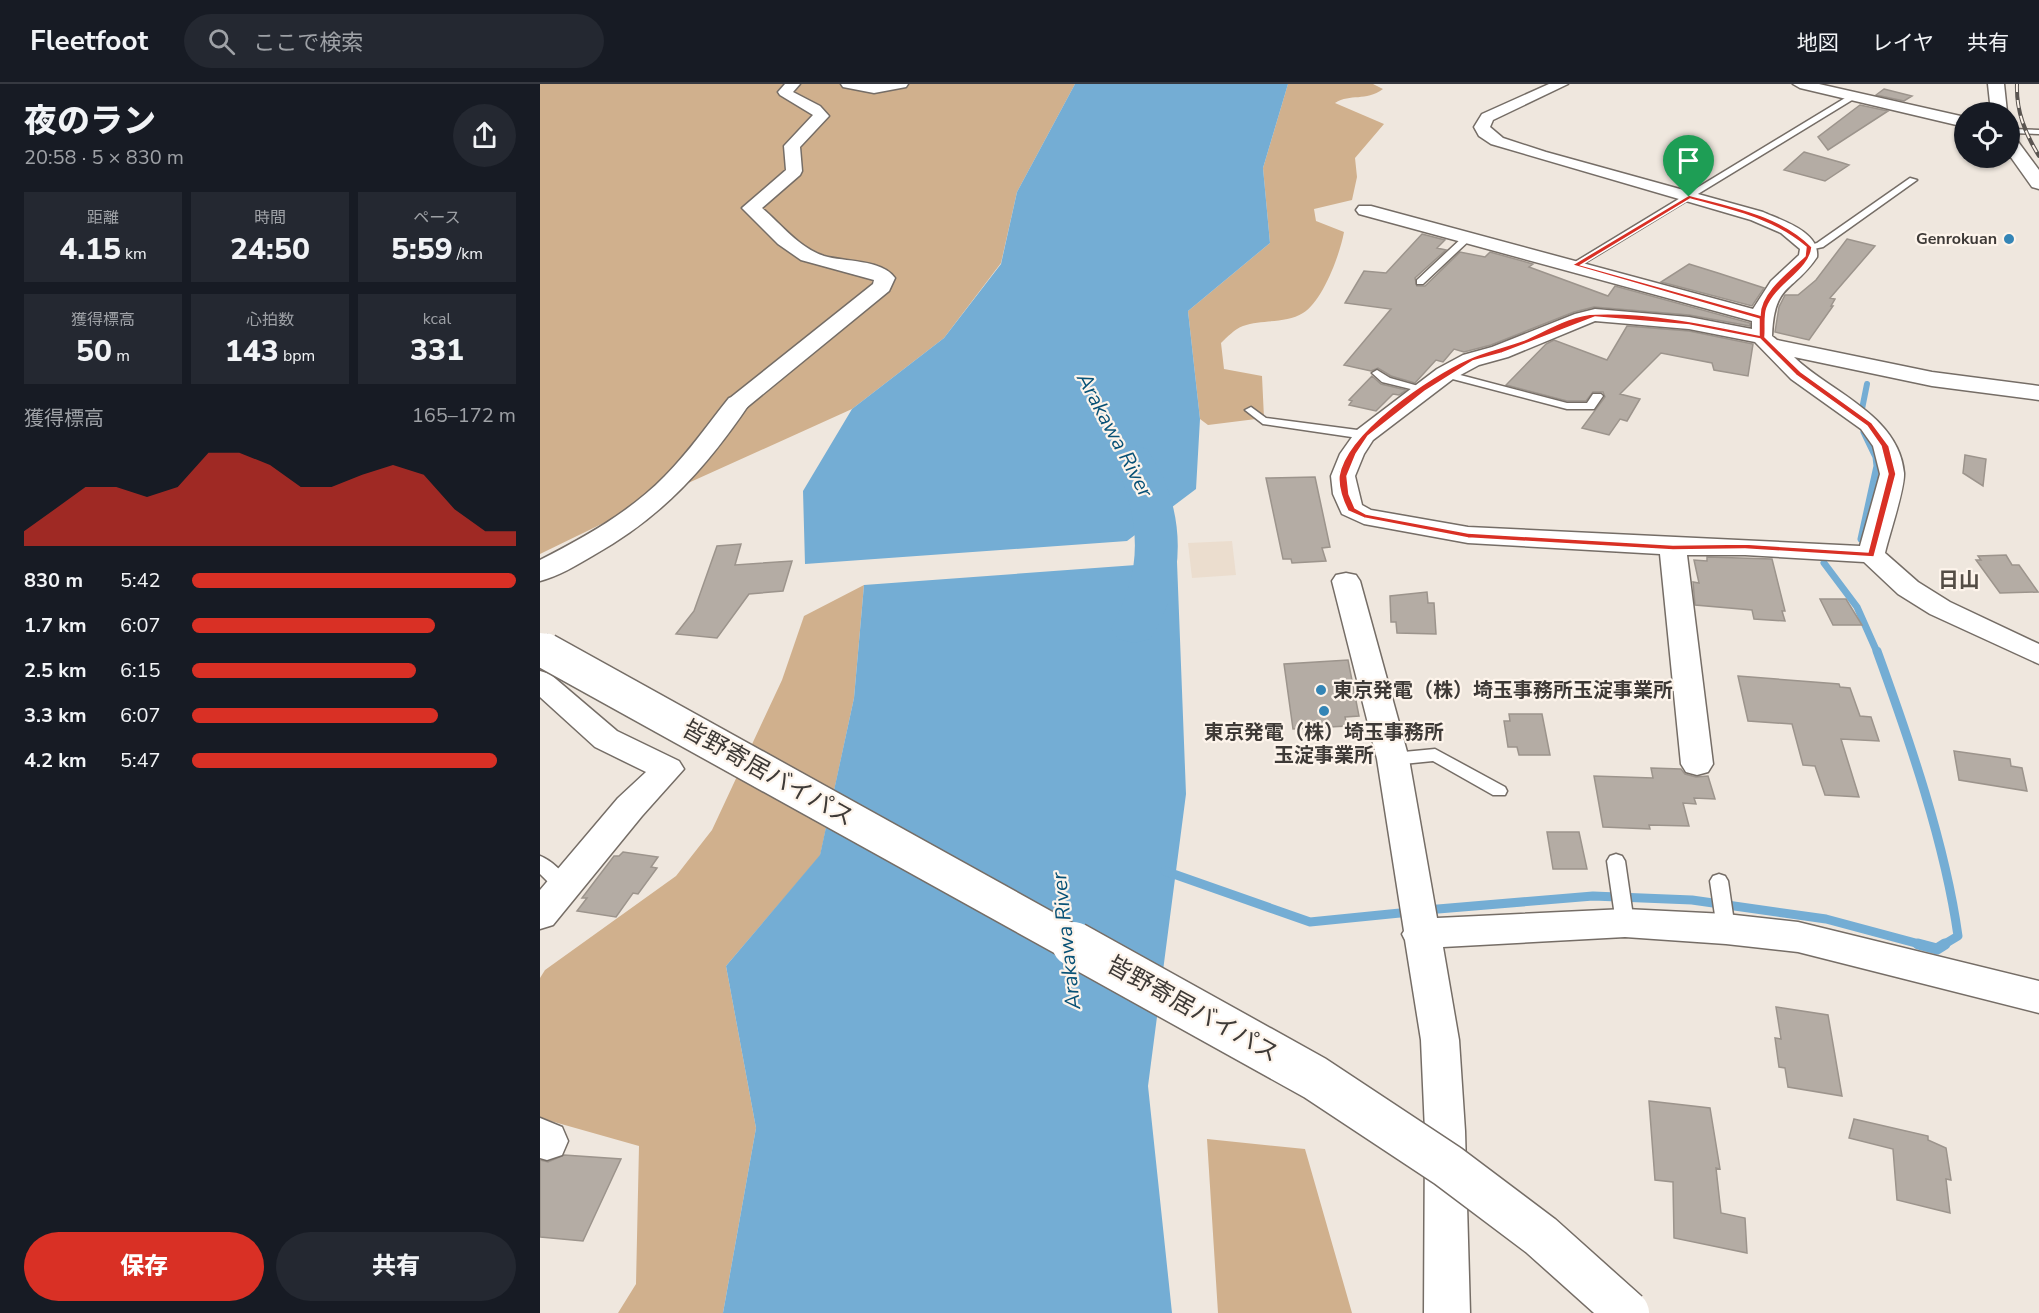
<!DOCTYPE html>
<html lang="ja">
<head>
<meta charset="utf-8">
<style>
  :root { --surface:#171b24; --page:#242831; --text:#f1f3f6; --muted:#9ea1a6; --line:#363941; --accent:#d93025 }
  body { margin:0; font-family:"Nunito Sans","Noto Sans JP",sans-serif; background:var(--page); color:var(--text); height:100vh; display:flex; flex-direction:column; font-size:22px; white-space:nowrap }
  * { box-sizing:border-box; margin:0 }
  p { font-size:20px; color:var(--muted) }
  .icon { flex:none; width:33px; height:33px; fill:none; stroke:currentColor; stroke-width:2; stroke-linecap:round; stroke-linejoin:round }
  .map { position:relative; flex:1; overflow:hidden }
  .details { display:flex; flex-direction:column; background:var(--surface); width:540px }
  .details>* { flex:none }
  .fabs { position:absolute; left:1414px; top:18px; display:grid; gap:12px }
  .fabs a { display:grid; place-items:center; width:66px; height:66px; border-radius:50%; background:var(--surface); box-shadow:0 2px 4px #0004; font-size:30px }
  .pin { position:absolute; display:grid; place-items:center; width:51px; height:51px; color:#fff; margin:-62px -26px; border-radius:50% 50% 50% 0; rotate:-45deg; box-shadow:0 0 6px #0007 }
  .pin .icon { rotate:45deg }
  .round { display:grid; place-items:center; flex:none; width:63px; height:63px; border-radius:32px; background:var(--page) }
  .headline { display:flex; align-items:center; justify-content:space-between; height:102px; padding:0 24px }
  h1 { font-size:33px; font-weight:800; line-height:45px }
  .figures { display:grid; grid-template-columns:repeat(3,1fr); gap:9px; height:102px; padding:6px 24px }
  .figures div { display:grid; align-content:center; border-radius:0px; background:var(--page); text-align:center }
  .figures b { font-size:30px; font-weight:800 }
  .figures small { font-size:16px; font-weight:400 }
  .figures p { font-size:16px }
  .chart { height:168px; padding:12px 24px }
  .chart p { display:flex; justify-content:space-between }
  .chart svg { width:100%; height:108px; margin-top:6px; fill:var(--accent); opacity:.7 }
  .action { display:flex; gap:12px; margin-top:auto; padding:12px 24px }
  .action a { flex:1; height:69px; border-radius:36px; background:var(--accent); color:#fff; font-size:24px; font-weight:800; line-height:69px; text-align:center }
  .action a+a { background:var(--page); color:var(--text) }
  ul { padding:0 24px; list-style:none; font-size:20px }
  li { display:grid; grid-template-columns:96px 72px 1fr; align-items:center; height:45px }
  li i { height:15px; border-radius:8px; background:var(--accent) }
  header { display:flex; align-items:center; gap:36px; box-sizing:border-box; height:84px; padding:0 30px; background:var(--surface); border-bottom:2px solid var(--line) }
  header strong { font-size:28px }
  nav { display:flex; gap:33px; margin-inline-start:auto; font-size:21px }
  .search { width:420px; height:54px; background:var(--page); display:flex; align-items:center; gap:15px; box-sizing:border-box; padding:0 21px; border-radius:33px; color:var(--muted); font-size:22px }
  main { display:flex; flex:1; min-height:0 }
  .map>svg:first-child { display:block }
  .built { fill:#ebddce }
  .green { fill:#d0b08d }
  .water { fill:#74add4 }
  .lines { fill:none; stroke-linecap:round; stroke-linejoin:round }
  .stream-far3 { stroke:#74add4; stroke-width:6 }
  .stream-far2 { stroke:#74add4; stroke-width:7 }
  .stream-far1 { stroke:#74add4; stroke-width:9 }
  .stream { stroke:#74add4; stroke-width:11 }
  .river { fill:#74add4; fill-rule:evenodd }
  .building { fill:#b4aca4; stroke:#9c948c; stroke-width:1.5 }
  .lane-casing { stroke:#756d66; stroke-width:3 }
  .street-casing { stroke:#756d66; stroke-width:3 }
  .secondary-casing { stroke:#756d66; stroke-width:3 }
  .highway-casing { stroke:#756d66; stroke-width:3 }
  .lane { fill:#fff; fill-rule:evenodd }
  .street { fill:#fff; fill-rule:evenodd }
  .secondary { fill:#fff; fill-rule:evenodd }
  .highway { fill:#fff; fill-rule:evenodd }
  .rail-casing { stroke:#5a5551; stroke-width:4 }
  .rail { stroke:#fdf4eb; stroke-width:2; stroke-dasharray:8; stroke-linecap:butt }
  .highway-bridge-far2-casing { stroke:#756d66; stroke-width:31; stroke-linecap:butt }
  .highway-bridge-far1-casing { stroke:#756d66; stroke-width:38; stroke-linecap:butt }
  .highway-bridge-casing { stroke:#756d66; stroke-width:47; stroke-linecap:butt }
  .highway-bridge-far2 { stroke:#fff; stroke-width:28 }
  .highway-bridge-far1 { stroke:#fff; stroke-width:35 }
  .highway-bridge { stroke:#fff; stroke-width:44 }
  .route { fill:#d93025; stroke:#fff; stroke-width:1.5; fill-rule:evenodd }
  .poi-dot { fill:#3485b6; stroke:#fdf4eb; stroke-width:2 }
  .labels { text-anchor:middle; dominant-baseline:central; stroke-width:4.5; stroke-linejoin:round; paint-order:stroke }
  .far-poi-label { font-size:16px; font-weight:bold; fill:#3e3a37; stroke:#fdf4eb; text-anchor:end }
  .poi-label { font-size:20px; font-weight:bold; fill:#3e3a37; stroke:#fdf4eb; text-anchor:start }
  .water-label { font-size:21px; font-style:italic; fill:#075176; stroke:#fdf4eb }
  .neighbourhood-label { font-size:21px; font-weight:bold; fill:#544d45; stroke:#fdf4eb }
  .near-street-label { font-size:24px; fill:#3e3a37; stroke:#fdf4eb }
</style>
</head>
<body>
<header>
<strong>Fleetfoot</strong>
<div class="search"><svg class="icon" aria-label="search" viewBox="0 0 24 24"><circle cx="10" cy="10" r="6"/><path d="M15 15l6 6"/></svg>ここで検索</div>
<nav><a>地図</a><a>レイヤ</a><a>共有</a></nav>
</header>
<main>
<section class="details">
<div class="headline"><div><h1>夜のラン</h1><p>20:58 · 5 × 830 m</p></div><a class="round"><svg class="icon" aria-label="share" viewBox="0 0 24 24"><path d="M12 15V3M7 8l5-5 5 5M5 13v7h14v-7"/></svg></a></div>
<div class="figures">
<div><p>距離</p><b>4.15<small> km</small></b></div>
<div><p>時間</p><b>24:50</b></div>
<div><p>ペース</p><b>5:59<small> /km</small></b></div>
</div>
<div class="figures">
<div><p>獲得標高</p><b>50<small> m</small></b></div>
<div><p>心拍数</p><b>143<small> bpm</small></b></div>
<div><p>kcal</p><b>331</b></div>
</div>
<div class="chart"><p><span>獲得標高</span>165–172 m</p>
<svg viewBox="0 0 160 44" preserveAspectRatio="none"><path d="M0 44V38L10 29L20 20L30 20L40 24L50 20L60 6L70 6L80 11L90 20L100 20L110 15L120 11L130 15L140 29L150 38L160 38V44z"/></svg>
</div>
<ul>
<li><b>830 m</b>5:42<i style="width:100%"></i></li>
<li><b>1.7 km</b>6:07<i style="width:75%"></i></li>
<li><b>2.5 km</b>6:15<i style="width:69%"></i></li>
<li><b>3.3 km</b>6:07<i style="width:76%"></i></li>
<li><b>4.2 km</b>5:47<i style="width:94%"></i></li>
</ul>
<div class="action"><a>保存</a><a>共有</a></div>
</section>
<div class="map">
<svg width="1499" height="1229" viewBox="0 0 1499 1229">
  <rect width="100%" height="100%" fill="#efe7de"/>
  <!-- built -->
  <path class="built" d="M 692,457 L 696,491 L 652,494 L 648,459 Z"/>
  <!-- green -->
  <path class="green" d="M 0,0 L 535,0 L 477,108 L 461,179 L 404,254 L 312,325 L 115,414 L 0,470 Z
    M 748,0 L 833,0 L 843,5 C 825,18 811,9 795,19 L 844,40 L 815,74 L 817,93 L 812,116 L 774,125 L 776,137 L 804,148 C 800,170 783,217 763,229 C 746,240 722,235 703,242 C 695,245 687,253 681,259 L 684,285 L 722,292 L 724,334 L 668,341 L 660,335 L 648,227 L 730,159 L 723,84 Z
    M 324,501 L 314,614 L 280,772 L 186,882 L 216,1044 L 183,1229 L 78,1229 L 96,1200 L 99,1062 L 0,1034 L 0,894 L 5,886 L 136,792 L 172,746 L 242,596 L 264,532 Z
    M 667,1055 L 765,1065 L 812,1229 L 678,1229 Z"/>
  <!-- water -->
  <path class="water" d="M 535,0 L 748,0 L 723,84 L 730,159 L 648,227 L 660,335 L 656,405 L 587,457 L 265,480 L 263,407 L 312,325 L 404,254 L 461,180 L 477,108 Z
    M 637,478 L 646,710 L 608,1002 L 632,1229 L 183,1229 L 216,1044 L 186,882 L 280,771 L 314,614 L 324,501 Z"/>
  <g class="lines">
    <!-- stream-far3 -->
    <path class="stream-far3" d="M 1320,335 L 1327,300"/>
    <!-- stream-far2 -->
    <path class="stream-far2" d="M 1321,455 L 1337,382 L 1336,373 L 1324,348
      M 1284,479 L 1317,523 L 1337,568"/>
    <!-- stream-far1 -->
    <path class="stream-far1" d="M 1337,567 C 1369,655 1405,759 1418,852 L 1403,861
      M 625,787 L 770,838 L 870,828
      M 886,826 L 1053,812 L 1152,816 L 1286,835 L 1383,861"/>
    <!-- stream -->
    <path class="stream" d="M 1378,860 L 1397,865 L 1405,860"/>
    <!-- river -->
    <path class="river" d="M 593,361 L 607,365 C 647,423 648,496 610,555 L 594,559 L 578,555 L 571,544 C 605,483 600,436 573,373 L 579,365 Z"/>
  </g>
  <!-- building -->
  <path class="building" d="M 1344,5 L 1372,12 L 1364,17 L 1336,11 Z
    M 1320,21 L 1348,27 L 1288,66 L 1278,53 Z
    M 1264,68 L 1303,79 L 1309,81 L 1285,97 L 1244,86 Z
    M 882,150 L 905,156 L 897,164 L 906,166 L 875,194 L 877,202 L 885,202 L 920,168 L 945,173 L 950,168 L 993,180 L 989,183 L 1068,212 L 1075,202 L 1210,239 L 1210,242 L 1149,231 L 1054,223 L 1034,228 L 951,261 L 924,268 L 914,265 L 903,278 L 896,276 L 875,299 L 851,292 L 838,284 L 831,287 L 804,281 L 851,225 L 805,219 L 824,187 L 846,189 Z
    M 1307,155 L 1335,162 L 1290,214 L 1295,215 L 1291,222 L 1293,222 L 1269,256 L 1235,248 L 1239,223 L 1245,211 L 1258,211 L 1276,196 Z
    M 1149,180 L 1178,189 L 1224,204 L 1212,222 L 1121,198 Z
    M 1087,242 L 1149,247 L 1213,260 L 1208,292 L 1174,286 L 1172,279 L 1121,269 L 1080,310 L 1100,315 L 1087,337 L 1080,335 L 1069,351 L 1042,344 L 1065,313 L 1063,308 L 1053,308 L 1046,317 L 1027,317 L 966,301 L 1006,260 L 1014,256 L 1067,276 Z
    M 832,292 L 841,300 L 866,306 L 859,311 L 853,310 L 836,327 L 809,321 L 812,317 L 809,316 Z
    M 1425,371 L 1446,375 L 1443,402 L 1423,389 Z
    M 775,393 L 790,463 L 782,464 L 786,477 L 752,479 L 751,475 L 743,475 L 726,394 Z
    M 201,460 L 195,481 L 252,477 L 243,507 L 209,510 L 177,554 L 136,550 L 154,527 L 177,462 Z
    M 1466,471 L 1472,481 L 1479,481 L 1498,508 L 1460,509 L 1436,476 L 1441,476 L 1438,472 Z
    M 1167,473 L 1232,475 L 1245,527 L 1242,527 L 1245,537 L 1214,535 L 1212,526 L 1155,521 L 1153,498 L 1159,499 L 1154,476 L 1167,477 Z
    M 887,508 L 888,519 L 894,519 L 896,550 L 857,549 L 856,538 L 851,538 L 850,512 Z
    M 1280,515 L 1306,515 L 1322,541 L 1293,541 Z
    M 808,576 L 819,632 L 805,633 L 807,642 L 753,645 L 744,580 Z
    M 1198,592 L 1299,600 L 1300,603 L 1310,604 L 1320,632 L 1331,633 L 1339,657 L 1301,655 L 1319,713 L 1285,711 L 1275,682 L 1263,681 L 1252,640 L 1208,637 Z
    M 969,630 L 1002,630 L 1010,671 L 979,671 L 977,663 L 968,663 L 964,637 L 970,637 Z
    M 1414,667 L 1470,675 L 1471,682 L 1482,684 L 1487,707 L 1419,696 Z
    M 1111,684 L 1141,685 L 1145,690 L 1156,693 L 1168,692 L 1175,715 L 1154,714 L 1156,720 L 1143,719 L 1149,742 L 1109,741 L 1110,745 L 1063,743 L 1054,692 L 1113,694 Z
    M 1007,748 L 1039,748 L 1047,785 L 1013,785 Z
    M 83,768 L 118,773 L 111,783 L 117,784 L 98,810 L 93,809 L 76,833 L 37,827 L 47,814 L 42,814 L 74,772 L 79,772 Z
    M 1236,923 L 1288,931 L 1302,1012 L 1248,1003 L 1245,984 L 1239,983 L 1235,954 L 1241,955 Z
    M 1109,1017 L 1170,1024 L 1180,1085 L 1176,1084 L 1181,1129 L 1205,1134 L 1207,1169 L 1134,1154 L 1133,1098 L 1115,1096 Z
    M 1314,1035 L 1388,1052 L 1388,1056 L 1406,1064 L 1411,1096 L 1406,1095 L 1410,1129 L 1357,1116 L 1353,1065 L 1309,1054 Z
    M 24,1071 L 81,1075 L 43,1157 L 0,1153 L 0,1076 L 8,1078 Z"/>
  <g class="lines">
    <defs>
      <path id="lane" d="M 1310,11 L 1317,13 L 1038,183 L 1030,181 Z
        M 1470,45 L 1499,46 L 1499,50 L 1470,49 Z
        M 1370,94 L 1377,96 L 1283,163 L 1269,166 L 1264,163 L 1277,159 Z
        M 924,152 L 932,154 L 883,200 L 877,200 L 877,196 Z
        M 837,286 L 850,294 L 889,305 L 883,308 L 842,298 L 832,289 Z
        M 905,287 L 1027,319 L 1047,319 L 1053,310 L 1061,310 L 1063,312 L 1054,325 L 1027,325 L 901,292 L 901,288 Z
        M 711,323 L 726,334 L 825,347 L 831,351 L 825,355 L 723,340 L 705,326 Z
        M 895,665 L 965,703 L 967,707 L 965,711 L 953,711 L 893,677 L 853,681 L 847,679 L 845,675 L 847,671 L 853,669 Z
        M 1076,770 L 1082,772 L 1085,777 L 1094,839 L 1091,844 L 1085,846 L 1079,844 L 1076,839 L 1067,777 L 1070,772 Z
        M 0,772 C 11,776 26,790 32,801 L 29,806 C 16,810 9,798 0,790 Z
        M 1179,790 L 1185,792 L 1188,797 L 1195,845 L 1192,850 L 1186,852 L 1180,850 L 1177,845 L 1170,797 L 1173,792 Z"/>
      <path id="street" d="M 245,0 L 260,0 L 253,8 L 280,22 L 289,32 L 260,63 L 262,87 L 260,91 L 222,124 C 242,141 258,163 284,172 C 304,178 342,175 355,194 L 349,207 L 206,324 L 190,324 L 187,319 L 190,314 L 333,200 L 334,196 L 261,176 L 238,160 L 202,124 L 246,86 L 244,62 L 273,31 L 240,11 L 238,8 Z
        M 301,0 L 368,0 L 366,3 L 334,9 L 303,3 Z
        M 1009,0 L 1028,0 L 953,36 L 950,43 L 963,54 L 1006,68 L 1223,128 C 1243,137 1280,148 1277,173 C 1253,209 1234,198 1232,252 L 1237,256 L 1392,288 L 1499,302 L 1499,316 L 1392,302 L 1254,273 C 1290,308 1359,331 1364,389 C 1365,405 1349,451 1345,469 L 1378,498 L 1410,518 L 1499,560 L 1499,580 L 1390,530 L 1358,510 L 1324,478 L 1205,471 L 1147,471 L 1173,680 L 1168,688 L 1157,691 L 1146,688 L 1141,680 L 1120,470 L 928,459 L 824,440 L 802,430 L 793,410 L 791,392 L 800,370 L 817,346 L 897,285 L 923,271 L 952,263 L 1035,230 L 1055,225 L 1149,233 L 1212,245 L 1212,237 L 819,130 L 816,126 L 819,122 L 831,122 L 1213,225 L 1231,197 L 1259,171 L 1260,165 L 1241,149 L 1211,136 L 951,60 L 939,52 L 934,43 L 942,30 ZM 1055,237 L 1149,245 L 1215,258 L 1251,295 L 1321,345 L 1333,362 L 1340,390 L 1320,462 L 928,443 L 831,426 L 822,421 L 815,392 L 824,370 L 833,356 L 913,295 L 939,281 L 968,273 Z
        M 1253,0 L 1279,0 L 1425,33 L 1425,43 L 1260,4 Z
        M 806,489 L 816,491 L 820,497 L 869,675 L 897,834 L 1085,825 L 1186,830 L 1258,838 L 1499,897 L 1499,929 L 1258,868 L 1186,860 L 1085,853 L 903,863 L 919,956 L 925,1047 L 930,1229 L 884,1229 L 885,1047 L 881,956 L 865,856 L 862,850 L 864,847 L 837,675 L 792,497 L 796,491 Z
        M 0,587 L 10,590 L 77,647 L 139,677 L 144,685 L 102,732 L 13,841 L 0,845 L 0,806 L 78,714 L 106,688 L 55,663 L 0,613 Z
        M 0,1034 L 22,1043 L 28,1057 L 22,1071 L 7,1076 L 0,1074 Z"/>
      <path id="secondary" d="M 198,312 L 207,314 L 210,319 C 166,384 123,432 54,471 C 37,481 19,492 0,497 L 0,476 C 45,453 90,428 125,392 C 149,368 168,340 189,314 Z"/>
      <path id="highway" d="M 1448,0 L 1464,0 L 1467,28 L 1451,28 Z
        M 1470,54 L 1476,55 L 1499,86 L 1499,105 L 1492,103 L 1470,72 Z"/>
    </defs>
    <!-- lane casing -->
    <use href="#lane" class="lane-casing"/>
    <!-- street casing -->
    <use href="#street" class="street-casing"/>
    <!-- secondary casing -->
    <use href="#secondary" class="secondary-casing"/>
    <!-- highway casing -->
    <use href="#highway" class="highway-casing"/>
    <!-- lane -->
    <use href="#lane" class="lane"/>
    <!-- street -->
    <use href="#street" class="street"/>
    <!-- secondary -->
    <use href="#secondary" class="secondary"/>
    <!-- highway -->
    <use href="#highway" class="highway"/>
    <defs>
      <path id="rail" d="M 1477,0 C 1476,27 1485,49 1499,72"/>
    </defs>
    <!-- rail casing -->
    <use href="#rail" class="rail-casing"/>
    <!-- rail -->
    <use href="#rail" class="rail"/>
    <defs>
      <path id="highway-bridge-far2" d="M 0,563 L 9,568"/>
      <path id="highway-bridge-far1" d="M 6,567 L 536,861"/>
      <path id="highway-bridge" d="M 534,860 L 775,994 L 908,1082 L 1001,1152 L 1087,1229"/>
    </defs>
    <!-- highway-bridge-far2 casing -->
    <use href="#highway-bridge-far2" class="highway-bridge-far2-casing"/>
    <!-- highway-bridge-far1 casing -->
    <use href="#highway-bridge-far1" class="highway-bridge-far1-casing"/>
    <!-- highway-bridge casing -->
    <use href="#highway-bridge" class="highway-bridge-casing"/>
    <!-- highway-bridge-far2 -->
    <use href="#highway-bridge-far2" class="highway-bridge-far2"/>
    <!-- highway-bridge-far1 -->
    <use href="#highway-bridge-far1" class="highway-bridge-far1"/>
    <!-- highway-bridge -->
    <use href="#highway-bridge" class="highway-bridge"/>
  </g>
  <!-- route -->
  <path class="route" d="M 1149,111 C 1192,123 1239,130 1272,163 C 1270,187 1236,200 1227,224 C 1224,232 1226,244 1225,253 L 1261,288 L 1332,339 L 1349,362 L 1356,390 L 1334,473 L 1205,465 L 1133,466 L 928,454 L 824,434 L 808,427 C 803,417 798,404 799,392 C 806,348 890,292 928,275 C 945,267 965,263 984,256 C 1005,247 1032,230 1056,230 C 1111,228 1166,240 1219,251 L 1219,235 L 1032,181 ZM 1150,115 C 1193,127 1231,134 1266,163 L 1265,172 C 1249,187 1220,208 1220,231 L 1041,181 ZM 1055,233 L 1149,241 L 1220,255 L 1256,291 L 1327,342 L 1341,362 L 1348,390 L 1328,468 L 1205,460 L 1133,461 L 928,449 L 826,430 L 815,424 L 809,410 L 807,392 L 816,370 L 828,352 L 885,307 L 933,277 L 962,269 Z"/>
  <!-- markers -->
  <g class="poi-dot">
    <circle cx="1469" cy="155" r="6"/>
    <circle cx="781" cy="606" r="6"/>
    <circle cx="784" cy="627" r="6"/>
  </g>
  <g class="labels">
    <!-- far-poi labels -->
    <g class="far-poi-label">
      <text x="1457" y="155">Genrokuan</text>
    </g>
    <!-- poi labels -->
    <g class="poi-label">
      <text x="793" y="606">東京発電（株）埼玉事務所玉淀事業所</text>
      <text x="784" y="648" text-anchor="middle">東京発電（株）埼玉事務所<tspan x="784" dy="23">玉淀事業所</tspan></text>
    </g>
    <!-- water labels -->
    <g class="water-label">
      <text transform="translate(575 351) rotate(62)">Arakawa River</text>
      <text transform="translate(526 857) rotate(-96)">Arakawa River</text>
    </g>
    <!-- neighbourhood labels -->
    <g class="neighbourhood-label">
      <text x="1419" y="496">日山</text>
    </g>
    <!-- near-street labels -->
    <g class="near-street-label">
      <text transform="translate(228 689) rotate(29)">皆野寄居バイパス</text>
      <text transform="translate(653 925) rotate(29)">皆野寄居バイパス</text>
    </g>
  </g>
</svg>
<div class="fabs">
<a><svg class="icon" aria-label="locate" viewBox="0 0 24 24"><circle cx="12" cy="12" r="6"/><path d="M12 2v4M12 18v4M2 12h4M18 12h4"/></svg></a>
</div>
<div class="pin" style="left:1149px;top:113px;background:#1e9e55"><svg class="icon" aria-label="arrive" viewBox="0 0 24 24"><path d="M6 21V4h12l-3 4 3 4H6"/></svg></div>
</div>
</main>
</body>
</html>
